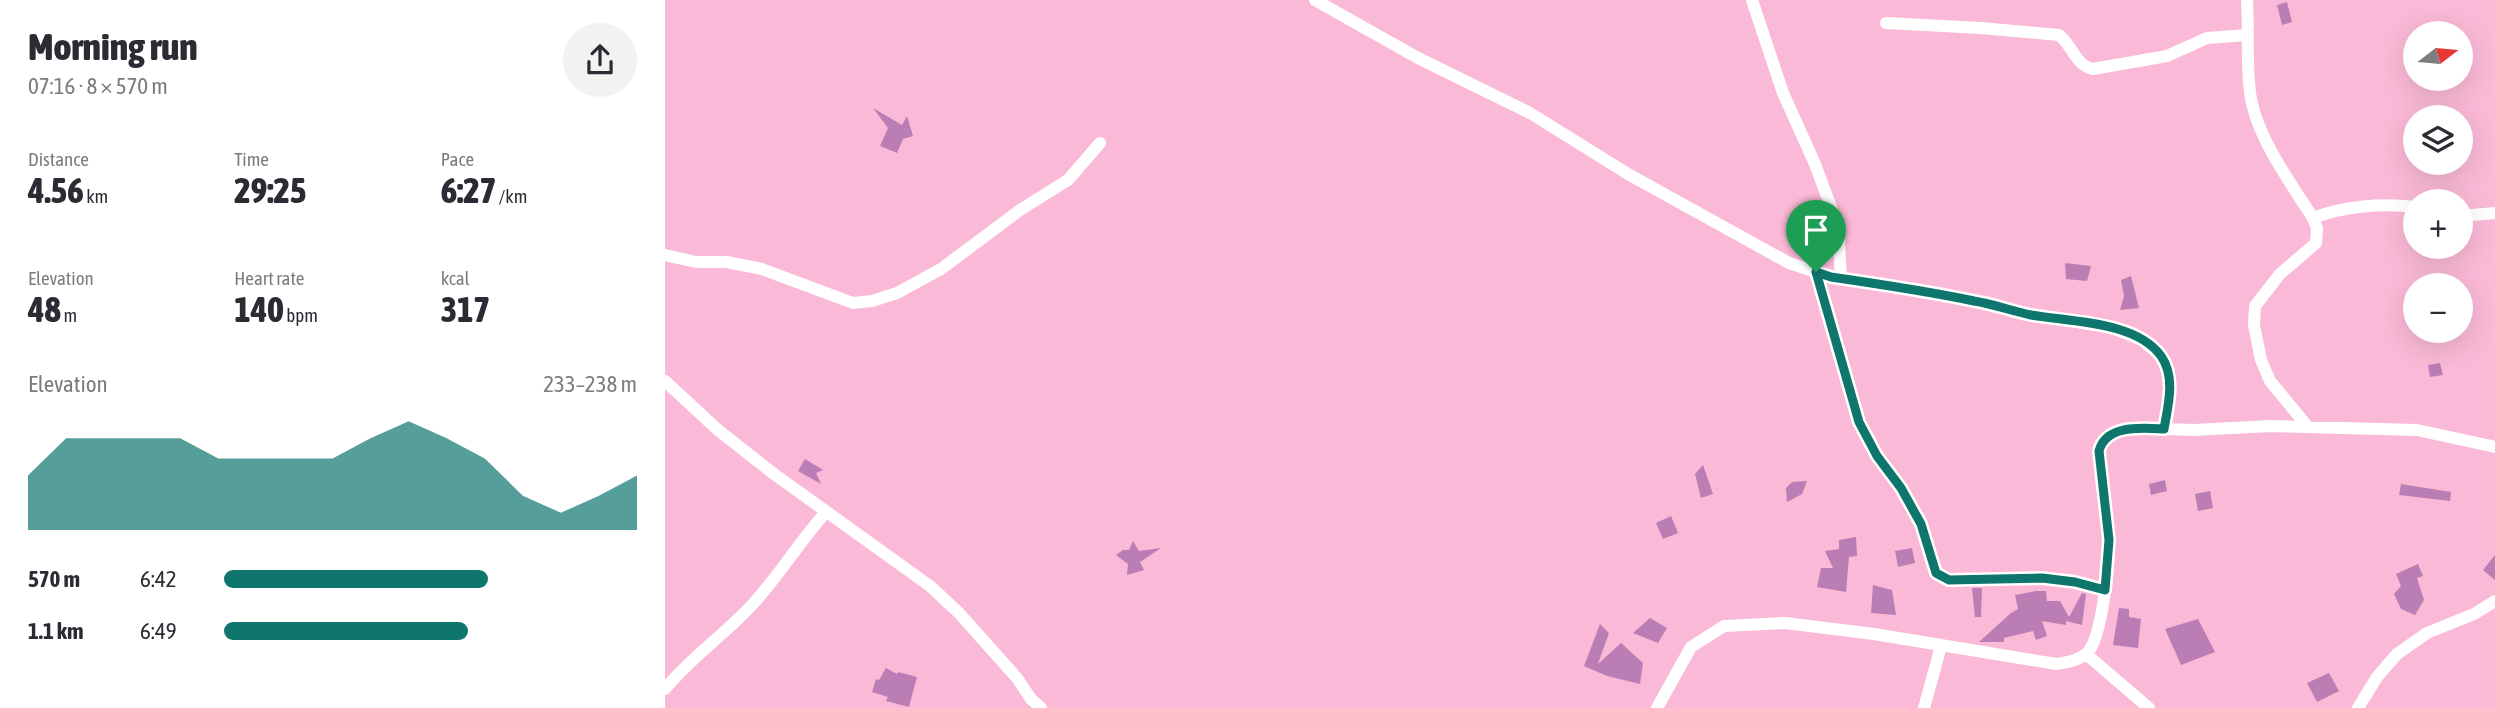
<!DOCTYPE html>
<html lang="en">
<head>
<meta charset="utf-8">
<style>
  :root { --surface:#fff; --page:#f2f2f3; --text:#2b2b33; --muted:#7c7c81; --accent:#0f766e }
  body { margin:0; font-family:"Asap Condensed",sans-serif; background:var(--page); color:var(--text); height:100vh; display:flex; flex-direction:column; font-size:26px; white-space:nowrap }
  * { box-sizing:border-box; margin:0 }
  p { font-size:23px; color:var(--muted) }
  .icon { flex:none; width:38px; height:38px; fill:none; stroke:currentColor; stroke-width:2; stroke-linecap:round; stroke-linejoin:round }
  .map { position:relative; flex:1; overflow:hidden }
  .side { display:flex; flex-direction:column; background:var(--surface); width:665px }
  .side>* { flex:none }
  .needle { width:46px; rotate:74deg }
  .fabs { position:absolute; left:1738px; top:21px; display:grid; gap:14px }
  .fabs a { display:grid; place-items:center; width:70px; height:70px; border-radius:50%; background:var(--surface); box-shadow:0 7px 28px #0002; font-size:35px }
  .pin { position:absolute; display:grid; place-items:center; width:60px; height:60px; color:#fff; margin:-72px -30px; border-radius:50% 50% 50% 0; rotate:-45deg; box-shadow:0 0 7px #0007 }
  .pin .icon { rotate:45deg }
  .round { display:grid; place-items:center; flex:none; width:74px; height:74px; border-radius:37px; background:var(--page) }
  .overview { display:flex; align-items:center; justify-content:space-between; height:119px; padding:0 28px }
  h1 { font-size:38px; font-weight:800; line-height:52px }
  .figures { display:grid; grid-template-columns:repeat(3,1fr); gap:10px; height:119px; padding:7px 28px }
  .figures div { display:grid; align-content:center }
  .figures b { font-size:35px; font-weight:800 }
  .figures small { font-size:19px; font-weight:400 }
  .figures p { font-size:19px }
  .chart { height:196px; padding:14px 28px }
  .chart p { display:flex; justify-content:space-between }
  .chart svg { width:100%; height:126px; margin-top:7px; fill:var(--accent); opacity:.7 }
  ul { padding:0 28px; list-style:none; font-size:23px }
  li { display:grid; grid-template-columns:112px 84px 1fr; align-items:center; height:52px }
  li i { height:18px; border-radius:9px; background:var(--accent) }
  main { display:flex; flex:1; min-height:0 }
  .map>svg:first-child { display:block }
  .building { fill:#ba7eb4 }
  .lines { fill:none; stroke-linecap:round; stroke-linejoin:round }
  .minor { stroke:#fff; stroke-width:12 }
  .route-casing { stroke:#fff; stroke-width:14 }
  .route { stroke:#0f766e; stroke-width:9 }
</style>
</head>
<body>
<main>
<section class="side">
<div class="overview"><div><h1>Morning run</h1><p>07:16 · 8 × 570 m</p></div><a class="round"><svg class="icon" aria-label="share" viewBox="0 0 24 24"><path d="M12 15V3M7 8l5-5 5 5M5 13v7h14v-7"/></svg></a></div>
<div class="figures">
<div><p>Distance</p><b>4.56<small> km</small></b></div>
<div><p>Time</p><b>29:25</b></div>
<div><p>Pace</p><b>6:27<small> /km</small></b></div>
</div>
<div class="figures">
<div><p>Elevation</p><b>48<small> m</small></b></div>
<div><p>Heart rate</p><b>140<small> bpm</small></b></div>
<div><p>kcal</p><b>317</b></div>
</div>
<div class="chart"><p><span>Elevation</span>233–238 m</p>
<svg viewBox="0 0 160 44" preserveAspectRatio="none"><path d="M0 44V25L10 12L20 12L30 12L40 12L50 19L60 19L70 19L80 19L90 12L100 6L110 12L120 19L130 32L140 38L150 32L160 25V44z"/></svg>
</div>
<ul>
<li><b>570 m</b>6:42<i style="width:64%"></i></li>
<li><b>1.1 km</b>6:49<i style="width:59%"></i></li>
</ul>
</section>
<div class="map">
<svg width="1830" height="708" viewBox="0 0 1830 708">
  <rect width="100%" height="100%" fill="#fab9d6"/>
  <!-- building -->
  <path class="building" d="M 1622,2 L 1627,22 L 1617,25 L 1612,5 Z
    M 208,108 L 237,125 L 242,116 L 248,136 L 238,139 L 232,153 L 215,146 L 223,128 Z
    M 1400,263 L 1426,266 L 1422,281 L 1401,279 Z
    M 1466,276 L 1474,308 L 1455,310 L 1459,296 L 1456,280 Z
    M 1775,363 L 1778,375 L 1765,377 L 1763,365 Z
    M 140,459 L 158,470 L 151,473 L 156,484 L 133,471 Z
    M 1038,465 L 1048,494 L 1036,498 L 1030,474 Z
    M 1500,480 L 1502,491 L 1486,495 L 1484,484 Z
    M 1142,481 L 1137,494 L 1122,502 L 1121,488 L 1127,482 Z
    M 1736,484 L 1786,492 L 1785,501 L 1734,495 Z
    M 1545,491 L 1548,508 L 1533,511 L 1530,494 Z
    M 1006,516 L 1013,533 L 998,539 L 991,523 Z
    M 1191,537 L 1192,556 L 1184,557 L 1181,592 L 1152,587 L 1156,568 L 1168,568 L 1160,551 L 1174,549 L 1174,540 Z
    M 468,541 L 474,551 L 496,548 L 475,562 L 479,570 L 462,575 L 463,564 L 451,555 L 458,550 L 464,550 Z
    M 1247,548 L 1250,563 L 1233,567 L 1230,551 Z
    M 1830,555 L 1830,580 L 1818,570 Z
    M 1753,564 L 1758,576 L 1752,578 L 1759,600 L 1750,615 L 1736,609 L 1729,594 L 1736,586 L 1731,574 Z
    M 1208,585 L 1227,590 L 1231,615 L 1206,613 Z
    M 1307,588 L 1317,588 L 1316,617 L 1310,617 Z
    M 1371,591 L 1381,591 L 1382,601 L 1395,601 L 1404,617 L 1417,593 L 1421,594 L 1417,625 L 1401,621 L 1401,625 L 1377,621 L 1382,636 L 1371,640 L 1368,631 L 1339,638 L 1339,642 L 1314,642 L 1346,613 L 1353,609 L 1350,595 Z
    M 1454,608 L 1464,609 L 1464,617 L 1476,619 L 1473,648 L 1448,645 Z
    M 985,618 L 1002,628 L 993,643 L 968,633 Z
    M 1533,619 L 1550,652 L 1516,665 L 1500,629 Z
    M 935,624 L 944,633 L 933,664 L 956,643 L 978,663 L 975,684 L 942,676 L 919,666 Z
    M 221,668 L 232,674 L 233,672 L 252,677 L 244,707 L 221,701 L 223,697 L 207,692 L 211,679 L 214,680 Z
    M 1664,673 L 1674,691 L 1652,702 L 1642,683 Z"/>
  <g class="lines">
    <!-- minor -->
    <path class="minor" d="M 650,0 L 753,58 L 865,113 L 963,174 L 1124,263 L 1166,277 L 1215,284 L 1312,301 L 1365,315 L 1445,327 L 1477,340 L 1496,356 L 1503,372 L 1505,394 L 1499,429
      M 1087,0 L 1118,93 L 1150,164 L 1173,226 L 1176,279
      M 1582,0 C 1584,31 1581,62 1585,92 C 1590,135 1625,182 1648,218 L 1652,228 L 1651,243 L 1615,274 L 1590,306 L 1589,325 L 1596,360 L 1605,381 L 1643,427
      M 1221,23 L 1316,28 L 1394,35 C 1407,45 1411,66 1428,69 L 1502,56 L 1542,38 L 1582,35
      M 1796,216 L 1830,213
      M 1648,218 C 1679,206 1717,203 1750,207
      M 0,255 L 31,262 L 62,262 L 97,269 L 188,303 L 207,301 L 232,293 L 276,269 L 355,210 L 403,180 L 435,143
      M 1151,272 L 1194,422 L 1212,456 L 1236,488 L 1256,524 L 1265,557 L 1271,573 L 1284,580 L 1377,578 L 1410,582 L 1440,590
      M 0,381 L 53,430 L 109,474 L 265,586 L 293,612 L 352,678 L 366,699 L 376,708
      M 1421,654 L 1484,708
      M 0,689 C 25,658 59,635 86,606 C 114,576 134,542 161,512
      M 992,708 L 1026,647 L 1059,626 L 1120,623 L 1209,634 L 1391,664 C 1402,662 1413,661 1422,653 C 1437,639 1445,560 1444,538 C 1442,508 1436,480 1434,451 L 1436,444 L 1445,434 L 1469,428 L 1529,430 L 1605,426 L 1752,430 L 1830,447
      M 1259,708 L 1276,646
      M 1693,708 L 1712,677 L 1732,654 L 1762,633 L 1809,614 L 1830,601"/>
  </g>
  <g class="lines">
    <defs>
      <path id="route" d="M 1151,272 L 1166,277 C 1214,284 1262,291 1309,301 C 1328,304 1347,311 1366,315 C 1405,322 1471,321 1496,356 C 1511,377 1503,406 1499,429 C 1477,428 1441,424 1434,451 L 1444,540 L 1440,590 L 1410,582 L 1377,578 L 1284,580 L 1271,573 L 1256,524 L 1236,488 L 1212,456 L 1194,422 Z"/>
    </defs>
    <!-- route casing -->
    <use href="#route" class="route-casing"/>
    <!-- route -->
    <use href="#route" class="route"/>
  </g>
</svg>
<div class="fabs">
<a><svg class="needle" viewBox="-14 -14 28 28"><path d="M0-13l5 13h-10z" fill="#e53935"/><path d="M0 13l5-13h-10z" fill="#7c7c81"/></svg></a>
<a><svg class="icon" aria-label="layers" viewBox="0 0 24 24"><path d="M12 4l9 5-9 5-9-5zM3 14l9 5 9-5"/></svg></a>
<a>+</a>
<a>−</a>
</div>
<div class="pin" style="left:1151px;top:272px;background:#1e9e55"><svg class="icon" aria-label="arrive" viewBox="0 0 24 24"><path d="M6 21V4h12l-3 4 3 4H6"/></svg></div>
</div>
</main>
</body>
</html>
